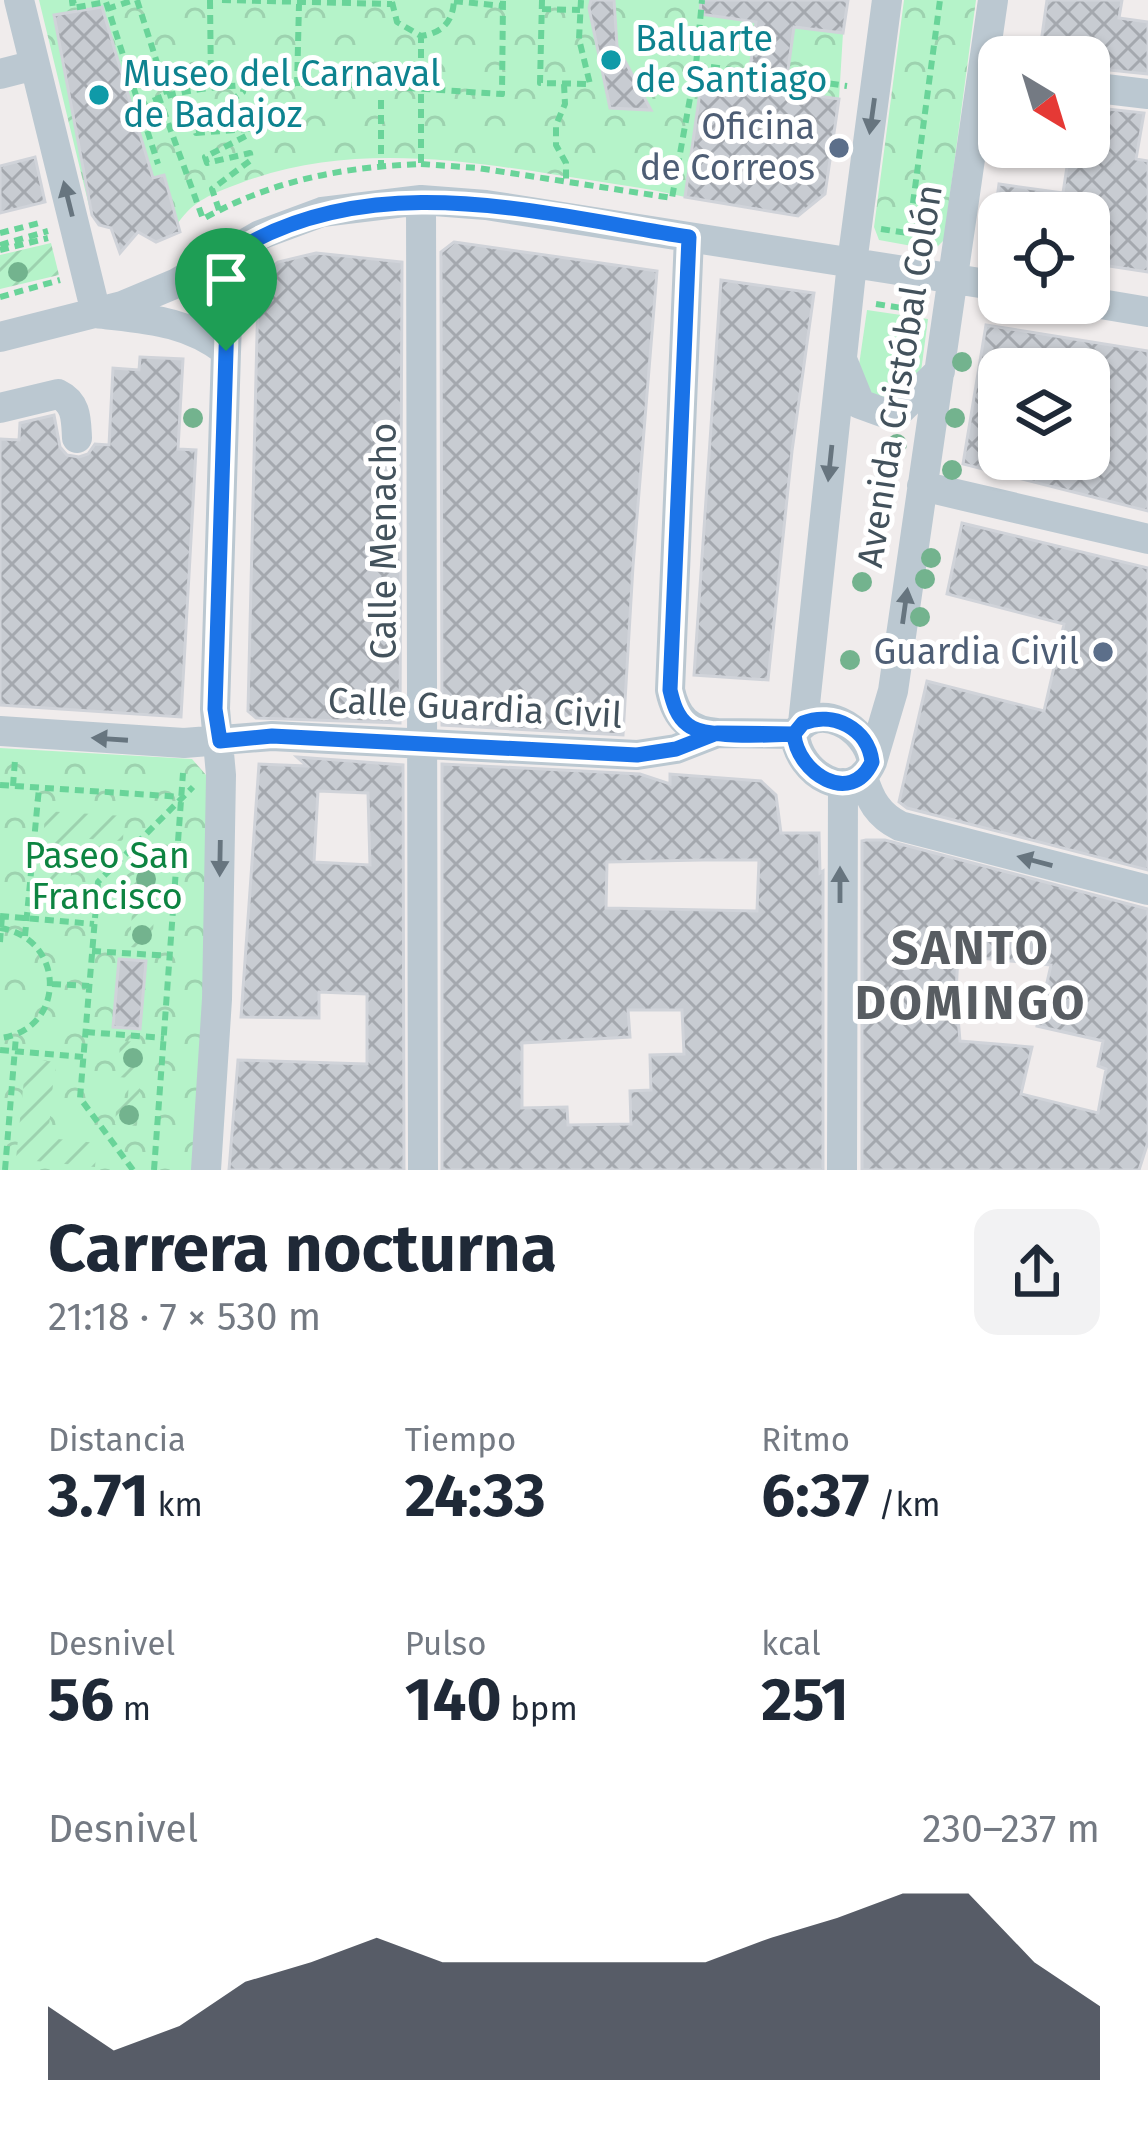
<!DOCTYPE html>
<html lang="es">
<head>
<meta charset="utf-8">
<style>
  :root { --surface:#fff; --page:#f2f2f3; --text:#1f2937; --muted:#747a83; --accent:#111827 }
  body { margin:0; font-family:"Fira Sans",sans-serif; background:var(--page); color:var(--text); height:100vh; display:flex; flex-direction:column; font-size:45px; white-space:nowrap }
  * { box-sizing:border-box; margin:0 }
  p { font-size:39px; color:var(--muted) }
  .icon { flex:none; width:66px; height:66px; fill:none; stroke:currentColor; stroke-width:2; stroke-linecap:round; stroke-linejoin:round }
  .map { position:relative; height:1170px; overflow:hidden }
  .panel { display:flex; flex-direction:column; background:var(--surface); flex:1 }
  .panel>* { flex:none }
  .needle { width:78px; rotate:142deg }
  .tools { position:absolute; left:978px; top:36px; display:grid; gap:24px }
  .tools a { display:grid; place-items:center; width:132px; height:132px; border-radius:24px; background:var(--surface); box-shadow:0 3px 9px #0004; font-size:60px }
  .pin { position:absolute; display:grid; place-items:center; width:102px; height:102px; color:#fff; margin:-123px -51px; border-radius:50% 50% 50% 0; rotate:-45deg; box-shadow:0 0 12px #0007 }
  .pin .icon { rotate:45deg }
  .round { display:grid; place-items:center; flex:none; width:126px; height:126px; border-radius:24px; background:var(--page) }
  .head { display:flex; align-items:center; justify-content:space-between; height:204px; padding:0 48px }
  h1 { font-size:66px; font-weight:700; line-height:90px }
  .figures { display:grid; grid-template-columns:repeat(3,1fr); gap:18px; height:204px; padding:12px 48px }
  .figures div { display:grid; align-content:center }
  .figures b { font-size:60px; font-weight:700 }
  .figures small { font-size:33px; font-weight:400 }
  .figures p { font-size:33px }
  .chart { height:336px; padding:24px 48px }
  .chart p { display:flex; justify-content:space-between }
  .chart svg { width:100%; height:216px; margin-top:12px; fill:var(--accent); opacity:.7 }
  .map>svg:first-child { display:block }
  .grass { fill:#b5f3c9 }
  .park { fill:url(#park-crowns) }
  .garden { fill:url(#garden-furrows) }
  .building { fill:url(#building-cross-hatch); stroke:#d0d3d9; stroke-width:3; fill-rule:evenodd }
  .lines { fill:none; stroke-linecap:round; stroke-linejoin:round }
  .path { stroke:#69d499; stroke-width:6; stroke-dasharray:9 6; stroke-linecap:butt }
  .minor { stroke:#bbc8d1; stroke-width:30 }
  .tree { fill:#73b38e }
  .oneway { fill:#67757f }
  .route-casing { stroke:#fff; stroke-width:24 }
  .route { stroke:#1a73e8; stroke-width:15 }
  .culture-dot { fill:#0f9aa8; stroke:#fff; stroke-width:4.5 }
  .service-dot { fill:#5c6f8a; stroke:#fff; stroke-width:4.5 }
  .labels { text-anchor:middle; dominant-baseline:central; stroke-width:10; stroke-linejoin:round; paint-order:stroke }
  .culture-label { font-size:36px; fill:#0d838f; stroke:#fff; text-anchor:start }
  .service-label { font-size:36px; fill:#4e5e75; stroke:#fff; text-anchor:end }
  .street-label { font-size:36px; fill:#43525c; stroke:#fff }
  .park-label { font-size:36px; fill:#0d8441; stroke:#fff }
  .district-label { font-size:48px; font-weight:bold; letter-spacing:3px; fill:#585d62; stroke:#fff }
</style>
</head>
<body>
<div class="map">
<svg width="1148" height="1170" viewBox="0 0 1148 1170">
  <defs>
    <pattern id="park-crowns" width="20" height="18" patternUnits="userSpaceOnUse" patternTransform="scale(3)"><rect width="20" height="18" fill="#b5f3c9"/><path d="M2 6a3 3 0 1 1 6 0M12 15a3 3 0 1 1 6 0" fill="none" stroke="#9dd2af"/></pattern>
    <pattern id="garden-furrows" width="10" height="10" patternUnits="userSpaceOnUse" patternTransform="scale(3)"><rect width="10" height="10" fill="#b5f3c9"/><path d="M-1 1l2-2M0 10L10 0M9 11l2-2" fill="none" stroke="#9dd2af"/></pattern>
    <pattern id="building-cross-hatch" width="8" height="8" patternUnits="userSpaceOnUse" patternTransform="scale(3)"><rect width="8" height="8" fill="#c8ccd2"/><path d="M0 0l8 8M0 8l8-8" fill="none" stroke="#a4a8ae"/></pattern>
  </defs>
  <rect width="100%" height="100%" fill="#f0ecec"/>
  <!-- grass -->
  <path class="grass" d="M 867,310 L 928,319 L 920,379 L 893,400 L 872,396 L 858,372 Z"/>
  <!-- park -->
  <path class="park" d="M 39,0 L 707,0 L 706,15 C 746,21 786,7 828,13 L 826,31 L 843,33 L 839,99 L 702,79 L 685,197 C 643,187 600,182 557,175 C 450,158 342,144 238,184 C 212,194 194,200 178,223 L 181,231 L 156,242 L 138,232 L 120,253 L 111,229 L 99,225 L 91,214 Z
    M 904,0 L 976,0 L 944,240 L 934,250 L 879,240 L 874,227 Z
    M 0,748 L 192,759 L 221,792 L 196,1170 L 0,1170 Z"/>
  <!-- garden -->
  <path class="garden" d="M 51,243 L 59,275 L 0,289 L 0,255 Z
    M 45,811 L 124,816 L 123,841 L 73,838 L 70,892 L 61,892 L 60,904 L 69,905 L 69,913 L 39,912 Z
    M 135,864 L 157,865 L 152,949 L 130,947 L 132,911 L 143,911 L 144,891 L 133,890 Z
    M 120,1041 L 142,1042 L 137,1126 L 115,1124 L 117,1098 L 128,1098 L 129,1078 L 118,1077 Z
    M 26,1059 L 56,1062 L 55,1071 L 46,1071 L 45,1082 L 53,1084 L 48,1138 L 97,1143 L 95,1167 L 16,1159 Z"/>
  <!-- building -->
  <path class="building" d="M 591,0 L 614,0 L 617,46 L 651,110 L 610,108 L 589,8 Z
    M 701,0 L 848,0 L 843,33 L 794,27 L 785,91 L 839,99 L 825,194 L 798,216 L 685,197 L 702,78 L 748,85 L 756,22 L 700,14 Z
    M 1047,0 L 1122,0 L 1119,18 L 1148,22 L 1148,74 L 1089,68 L 1089,57 L 1039,57 Z
    M 102,7 L 153,178 L 164,175 L 180,232 L 156,242 L 138,232 L 120,253 L 111,228 L 99,225 L 92,215 L 54,15 Z
    M 1089,107 L 1144,113 L 1136,159 L 1148,161 L 1148,272 L 1089,263 L 1089,213 L 995,213 L 999,184 L 1063,193 L 1070,147 L 1089,147 Z
    M 35,157 L 45,202 L 0,213 L 0,166 Z
    M 454,242 L 657,271 L 633,566 L 623,735 L 442,725 L 441,252 Z
    M 316,253 L 402,262 L 400,723 L 256,718 L 248,711 L 258,292 L 267,272 L 278,262 Z
    M 721,280 L 814,293 L 792,451 L 768,680 L 694,675 Z
    M 986,325 L 1148,351 L 1148,511 L 963,464 ZM 999,369 L 1089,369 L 1089,459 L 999,459 Z
    M 140,357 L 183,359 L 178,449 L 196,450 L 181,717 L 0,705 L 0,439 L 19,440 L 20,423 L 54,415 L 60,447 L 67,455 L 79,457 L 88,454 L 95,444 L 109,445 L 113,368 L 139,370 Z
    M 962,523 L 1148,568 L 1148,870 L 907,808 L 899,802 L 927,681 L 1044,711 L 1064,624 L 947,594 Z
    M 297,757 L 403,765 L 404,1170 L 229,1170 L 238,1060 L 367,1064 L 367,994 L 319,992 L 319,1018 L 241,1017 L 259,764 L 307,766 ZM 318,791 L 368,793 L 370,865 L 314,862 Z
    M 442,764 L 640,774 L 670,784 L 670,774 L 761,781 L 776,795 L 781,833 L 819,833 L 820,873 L 823,871 L 823,1170 L 442,1170 ZM 702,860 L 759,860 L 757,911 L 606,908 L 607,862 ZM 628,1010 L 682,1010 L 684,1054 L 650,1055 L 651,1090 L 630,1091 L 631,1124 L 568,1125 L 567,1107 L 522,1108 L 522,1043 L 630,1037 Z
    M 866,840 L 885,840 L 1148,909 L 1148,1142 L 1139,1170 L 862,1170 L 862,841 ZM 958,956 L 1051,965 L 1037,1026 L 1103,1041 L 1098,1066 L 1106,1069 L 1098,1113 L 1021,1094 L 1032,1047 L 960,1041 L 956,993 Z
    M 119,959 L 146,961 L 140,1029 L 113,1027 Z"/>
  <g class="lines">
    <!-- path -->
    <path class="path" d="M 76,0 L 72,1 L 73,8 L 106,2 L 158,164
      M 137,0 L 167,94
      M 210,0 L 211,86
      M 222,0 L 392,4
      M 542,0 L 540,83 L 590,84 L 579,39 L 581,0
      M 454,1 L 503,6
      M 392,2 L 397,22 L 421,36 C 442,33 453,22 454,0
      M 107,9 L 134,0
      M 542,9 L 580,10
      M 696,65 L 847,86
      M 564,84 L 565,104 L 556,125 L 556,145 L 566,163 L 566,183
      M 297,86 L 299,4
      M 158,95 L 203,219 C 273,180 343,167 421,164 L 421,36
      M 140,108 C 198,67 424,90 502,94 L 503,0
      M 421,164 L 478,168 L 672,198 L 696,65 L 702,0
      M 381,169 L 381,98
      M 219,210 L 212,189 L 251,160 L 250,153 L 207,163 L 205,157 L 248,135 L 247,129 L 196,133 L 194,127 L 243,92 L 244,85
      M 881,229 L 933,237
      M 0,233 L 43,222
      M 909,233 L 940,0
      M 0,245 L 48,231
      M 0,250 L 48,238
      M 0,297 L 60,280
      M 876,304 L 922,311
      M 0,785 L 183,797
      M 13,786 L 15,760
      M 0,916 L 94,924
      M 0,928 C 66,938 67,1030 0,1038
      M 25,936 L 39,788
      M 0,942 L 2,916
      M 92,951 L 171,956
      M 52,984 L 89,986
      M 86,1032 L 164,1038
      M 0,1050 L 83,1057
      M 5,1170 L 16,1036
      M 133,1170 L 80,1098 L 98,882 L 193,787
      M 154,1170 L 183,773"/>
    <!-- minor -->
    <path class="minor" d="M 19,0 L 96,313 C 145,319 186,320 226,351
      M 0,74 L 35,65
      M 1089,87 L 1148,94
      M 421,200 L 423,1170
      M 689,237 L 670,690 C 676,718 689,731 717,733
      M 1089,302 L 1148,312
      M 0,337 L 122,306 L 177,283 L 260,235 L 322,212 L 421,200 L 486,205 L 999,286
      M 843,362 L 860,404 L 882,412 L 898,412 L 940,371
      M 0,408 L 58,394 C 77,403 76,420 77,438
      M 922,486 L 1148,539
      M 803,723 L 852,263 L 887,0
      M 0,731 L 184,743 L 272,736 L 637,755 L 676,749 L 717,733 L 795,734
      M 872,762 C 867,727 817,699 795,734 C 797,773 852,807 872,762 L 893,691 L 993,0
      M 863,777 C 870,800 878,815 900,826 L 1148,890
      M 206,1170 L 217,999 L 221,775 L 215,709 L 229,255
      M 842,1170 L 843,783"/>
  </g>
  <!-- trees -->
  <g class="tree">
    <circle cx="18" cy="272" r="10"/>
    <circle cx="962" cy="362" r="10"/>
    <circle cx="193" cy="418" r="10"/>
    <circle cx="955" cy="418" r="10"/>
    <circle cx="897" cy="444" r="10"/>
    <circle cx="952" cy="470" r="10"/>
    <circle cx="931" cy="558" r="10"/>
    <circle cx="925" cy="579" r="10"/>
    <circle cx="862" cy="582" r="10"/>
    <circle cx="920" cy="617" r="10"/>
    <circle cx="850" cy="660" r="10"/>
    <circle cx="146" cy="879" r="10"/>
    <circle cx="142" cy="935" r="10"/>
    <circle cx="133" cy="1058" r="10"/>
    <circle cx="129" cy="1115" r="10"/>
  </g>
  <!-- one-way arrows -->
  <defs><path id="oneway-solid" d="M-6-.8H1V-3.2L6.5 0L1 3.2V.8H-6Z" transform="scale(3)"/></defs>
  <g class="oneway">
    <use href="#oneway-solid" transform="translate(872 116) rotate(98)"/>
    <use href="#oneway-solid" transform="translate(68 199) rotate(-104)"/>
    <use href="#oneway-solid" transform="translate(830 463) rotate(96)"/>
    <use href="#oneway-solid" transform="translate(905 606) rotate(-82)"/>
    <use href="#oneway-solid" transform="translate(110 739) rotate(-176)"/>
    <use href="#oneway-solid" transform="translate(220 858) rotate(91)"/>
    <use href="#oneway-solid" transform="translate(1035 861) rotate(-165)"/>
    <use href="#oneway-solid" transform="translate(840 885) rotate(-90)"/>
  </g>
  <g class="lines">
    <defs>
      <path id="route" d="M 226,351 L 215,709 L 220,741 L 272,736 L 637,755 L 676,749 L 717,733 L 794,734 L 803,723 C 833,711 868,728 872,762 C 851,807 797,773 794,734 C 771,735 705,739 688,725 C 677,717 673,703 670,690 L 689,237 C 536,213 369,165 229,255 L 226,351"/>
    </defs>
    <!-- route casing -->
    <use href="#route" class="route-casing"/>
    <!-- route -->
    <use href="#route" class="route"/>
  </g>
  <!-- markers -->
  <g class="culture-dot">
    <circle cx="611" cy="60" r="12"/>
    <circle cx="99" cy="95" r="12"/>
  </g>
  <g class="service-dot">
    <circle cx="839" cy="148" r="12"/>
    <circle cx="1103" cy="652" r="12"/>
  </g>
  <g class="labels">
    <!-- culture labels -->
    <g class="culture-label">
      <text x="635" y="39">Baluarte<tspan x="635" dy="41">de Santiago</tspan></text>
      <text x="123" y="74">Museo del Carnaval<tspan x="123" dy="41">de Badajoz</tspan></text>
    </g>
    <!-- service labels -->
    <g class="service-label">
      <text x="815" y="127">Oficina<tspan x="815" dy="41">de Correos</tspan></text>
      <text x="1079" y="652">Guardia Civil</text>
    </g>
    <!-- street labels -->
    <g class="street-label">
      <text transform="translate(900 376) rotate(-81)">Avenida Cristóbal Colón</text>
      <text transform="translate(384 541) rotate(-90)">Calle Menacho</text>
      <text transform="translate(475 708) rotate(3)">Calle Guardia Civil</text>
    </g>
    <!-- park labels -->
    <g class="park-label">
      <text x="107" y="856">Paseo San<tspan x="107" dy="41">Francisco</tspan></text>
    </g>
    <!-- district labels -->
    <g class="district-label">
      <text x="971" y="948">SANTO<tspan x="971" dy="55">DOMINGO</tspan></text>
    </g>
  </g>
</svg>
<div class="tools">
<a><svg class="needle" viewBox="-14 -14 28 28"><path d="M0-13l5 13h-10z" fill="#e53935"/><path d="M0 13l5-13h-10z" fill="#747a83"/></svg></a>
<a><svg class="icon" aria-label="locate" viewBox="0 0 24 24"><circle cx="12" cy="12" r="6"/><path d="M12 2v4M12 18v4M2 12h4M18 12h4"/></svg></a>
<a><svg class="icon" aria-label="layers" viewBox="0 0 24 24"><path d="M12 4l9 5-9 5-9-5zM3 14l9 5 9-5"/></svg></a>
</div>
<div class="pin" style="left:226px;top:351px;background:#1e9e55"><svg class="icon" aria-label="arrive" viewBox="0 0 24 24"><path d="M6 21V4h12l-3 4 3 4H6"/></svg></div>
</div>
<section class="panel">
<div class="head"><div><h1>Carrera nocturna</h1><p>21:18 · 7 × 530 m</p></div><a class="round"><svg class="icon" aria-label="share" viewBox="0 0 24 24"><path d="M12 15V3M7 8l5-5 5 5M5 13v7h14v-7"/></svg></a></div>
<div class="figures">
<div><p>Distancia</p><b>3.71<small> km</small></b></div>
<div><p>Tiempo</p><b>24:33</b></div>
<div><p>Ritmo</p><b>6:37<small> /km</small></b></div>
</div>
<div class="figures">
<div><p>Desnivel</p><b>56<small> m</small></b></div>
<div><p>Pulso</p><b>140<small> bpm</small></b></div>
<div><p>kcal</p><b>251</b></div>
</div>
<div class="chart"><p><span>Desnivel</span>230–237 m</p>
<svg viewBox="0 0 160 44" preserveAspectRatio="none"><path d="M0 44V29L10 38L20 33L30 24L40 20L50 15L60 20L70 20L80 20L90 20L100 20L110 15L120 11L130 6L140 6L150 20L160 29V44z"/></svg>
</div>
</section>
</body>
</html>
